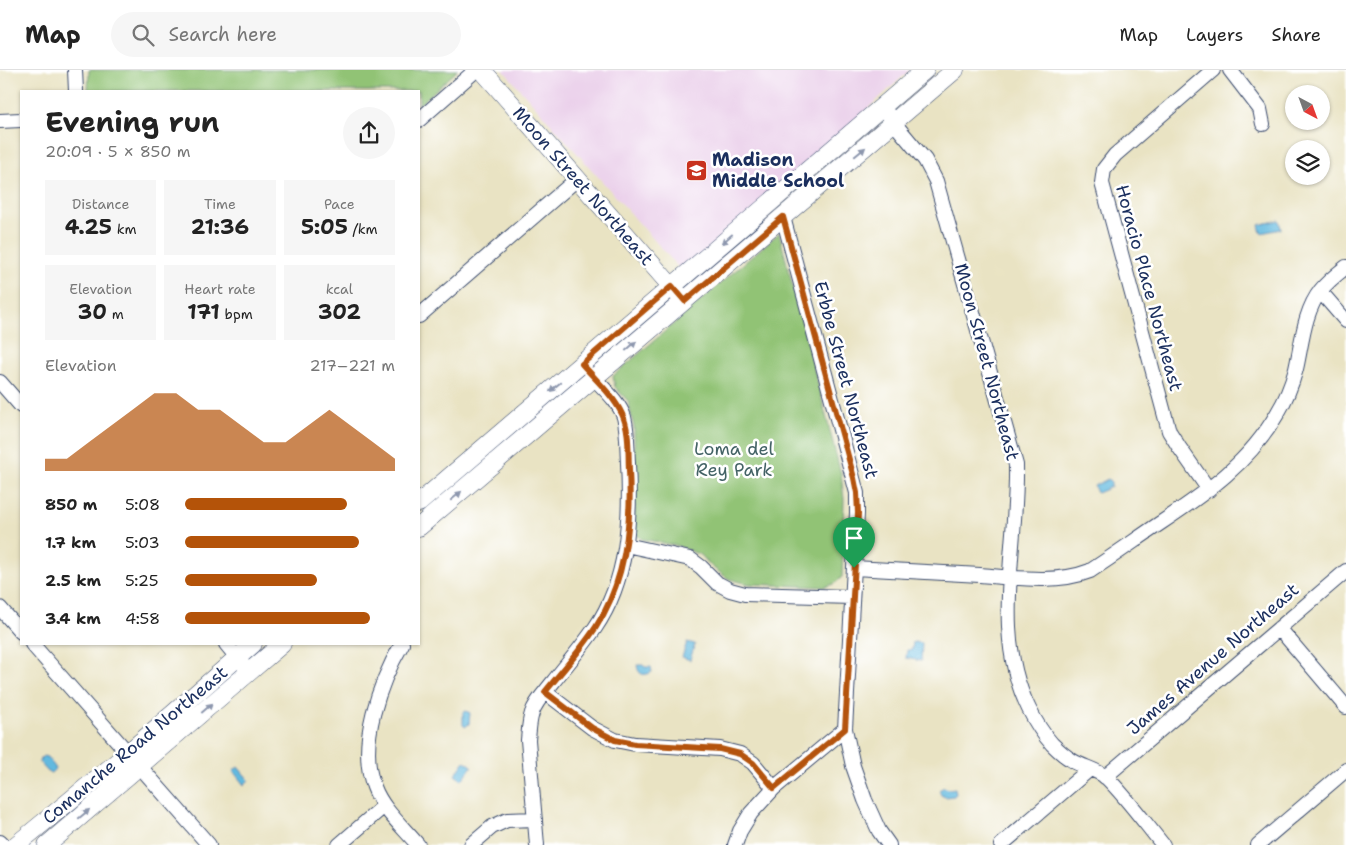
<!DOCTYPE html>
<html lang="en">
<head>
<meta charset="utf-8">
<style>
  :root { --surface:#fff; --page:#f6f6f6; --text:#222; --muted:#767676; --line:#e0e0e0; --accent:#b45309 }
  body { margin:0; font-family:"Shantell Sans",sans-serif; background:var(--page); color:var(--text); height:100vh; display:flex; flex-direction:column; font-size:19px; white-space:nowrap }
  * { box-sizing:border-box; margin:0 }
  p { font-size:16px; color:var(--muted) }
  .icon { flex:none; width:28px; height:28px; fill:none; stroke:currentColor; stroke-width:2; stroke-linecap:round; stroke-linejoin:round }
  .map { position:relative; flex:1; overflow:hidden }
  .panel { position:absolute; left:20px; top:20px; width:400px; height:555px; display:flex; flex-direction:column; background:var(--surface); border-radius:0px; box-shadow:0 1px 4px #0004 }
  .panel>* { flex:none }
  .needle { width:32px; rotate:139deg }
  .controls { position:absolute; left:1285px; top:15px; display:grid; gap:10px }
  .controls a { display:grid; place-items:center; width:45px; height:45px; border-radius:50%; background:var(--surface); box-shadow:0 1px 4px #0004; font-size:25px }
  .pin { position:absolute; display:grid; place-items:center; width:42px; height:42px; color:#fff; margin:-51px -21px; border-radius:50% 50% 50% 0; rotate:-45deg; box-shadow:0 0 5px #0007 }
  .pin .icon { rotate:45deg }
  .round { display:grid; place-items:center; flex:none; width:52px; height:52px; border-radius:26px; background:var(--page) }
  .headline { display:flex; align-items:center; justify-content:space-between; height:85px; padding:0 25px }
  h1 { font-size:28px; font-weight:700; line-height:38px }
  .metrics { display:grid; grid-template-columns:repeat(3,1fr); gap:8px; height:85px; padding:5px 25px }
  .metrics div { display:grid; align-content:center; border-radius:0px; background:var(--page); text-align:center }
  .metrics b { font-size:21px; font-weight:700 }
  .metrics small { font-size:14px; font-weight:400 }
  .metrics p { font-size:14px }
  .chart { height:140px; padding:10px 25px }
  .chart p { display:flex; justify-content:space-between }
  .chart svg { width:100%; height:90px; margin-top:5px; fill:var(--accent); opacity:.7 }
  ul { padding:0 25px; list-style:none; font-size:16px }
  li { display:grid; grid-template-columns:80px 60px 1fr; align-items:center; height:38px }
  li i { height:12px; border-radius:6px; background:var(--accent) }
  header { display:flex; align-items:center; gap:30px; box-sizing:border-box; height:70px; padding:0 25px; background:var(--surface); border-bottom:1px solid var(--line) }
  header strong { font-size:24px }
  nav { display:flex; gap:28px; margin-inline-start:auto; font-size:18px }
  .search { width:350px; height:45px; background:var(--page); display:flex; align-items:center; gap:12px; box-sizing:border-box; padding:0 18px; border-radius:28px; color:var(--muted); font-size:19px }
  .map>svg:first-child { display:block }
  .built { fill:#ebd1eb }
  .green { fill:#91c374; stroke:#567969 }
  .water { fill:#62b9df; stroke:#3e749e }
  .lines { fill:none; stroke-linecap:round; stroke-linejoin:round }
  .minor-casing { stroke:#3a4a6d; stroke-width:16 }
  .tertiary-casing { stroke:#3a4a6d; stroke-width:19 }
  .minor { stroke:#fff; stroke-width:14 }
  .tertiary { stroke:#fff; stroke-width:18 }
  .oneway { fill:#8d97ae }
  .route-casing { stroke:#fff; stroke-width:10 }
  .route { stroke:#b45309; stroke-width:6 }
  .labels { text-anchor:middle; dominant-baseline:central; stroke-width:5; stroke-linejoin:round; paint-order:stroke }
  .poi-label { font-size:18px; font-weight:bold; fill:#1b2f5e; stroke:#fff; text-anchor:start }
  .street-label { font-size:18px; fill:#1b2f5e; stroke:#fff }
  .park-label { font-size:18px; fill:#446366; stroke:#fff }
</style>
</head>
<body>
<header>
<strong>Map</strong>
<div class="search"><svg class="icon" aria-label="search" viewBox="0 0 24 24"><circle cx="10" cy="10" r="6"/><path d="M15 15l6 6"/></svg>Search here</div>
<nav><a>Map</a><a>Layers</a><a>Share</a></nav>
</header>
<div class="map">
<svg width="1346" height="775" viewBox="0 0 1346 775">
  <rect width="100%" height="100%" fill="#fff"/>
  <filter id="ink" filterUnits="userSpaceOnUse"><feTurbulence type="fractalNoise" baseFrequency=".02" numOctaves="2"/><feDisplacementMap in="SourceGraphic" scale="10" xChannelSelector="R" yChannelSelector="G"/><feConvolveMatrix kernelMatrix="1 2 1 2 8 2 1 2 1" color-interpolation-filters="sRGB"/></filter>
  <filter id="wash" filterUnits="userSpaceOnUse"><feTurbulence type="fractalNoise" baseFrequency=".0096" numOctaves="4" result="noise"/><feDisplacementMap in="SourceGraphic" scale="20" xChannelSelector="R" yChannelSelector="G"/><feGaussianBlur stdDeviation="1.12" result="paint"/><feColorMatrix in="noise" values="0 0 0 0 0 0 0 0 0 0 0 0 0 0 0 0 0 1.4 0 .05"/><feComposite in="paint" operator="in"/></filter>
  <g filter="url(#wash)">
    <rect width="100%" height="100%" fill="#e9e3c3"/>
    <!-- built -->
    <path class="built" d="M 503,0 L 910,0 L 672,217 L 680,199 Z"/>
    <!-- green -->
    <path class="green" d="M 89,0 L 458,0 L 419,35 L 419,21 L 88,21 Z
      M 779,163 L 841,404 L 844,429 L 842,507 L 834,514 L 824,517 L 749,514 L 729,509 L 712,497 L 701,485 L 678,476 L 642,469 L 637,465 L 635,460 L 634,357 L 628,331 L 615,317 L 613,306 Z"/>
    <!-- water -->
    <path class="water" d="M 1279,150 L 1281,159 L 1261,163 L 1259,155 Z
      M 1108,409 L 1111,412 L 1111,417 L 1097,423 L 1094,416 Z
      M 687,572 L 695,574 L 690,590 L 682,587 Z
      M 913,572 L 922,573 L 921,591 L 906,588 L 907,580 L 912,580 Z
      M 637,595 L 643,595 L 645,597 L 651,597 L 652,602 C 643,607 638,604 637,595 Z
      M 466,641 L 470,643 L 469,654 L 465,657 L 463,655 L 463,643 Z
      M 43,686 L 47,687 L 55,697 L 55,699 L 51,703 L 48,702 L 40,693 L 40,689 Z
      M 465,691 L 472,696 L 462,710 L 455,705 Z
      M 238,697 L 249,710 L 244,715 L 233,701 Z
      M 944,717 L 948,719 L 955,718 L 956,724 L 954,726 L 945,727 L 941,725 L 939,720 Z"/>
  </g>
  <g filter="url(#ink)">
    <g class="lines">
      <defs>
        <path id="minor" d="M 75,0 L 76,21
          M 1230,0 L 1260,39 L 1263,54
          M 883,36 L 894,53 L 925,90 L 936,111 L 1016,395 C 1018,476 991,563 1029,639 C 1035,651 1043,664 1052,674 C 1058,680 1066,687 1073,691 C 1083,697 1098,700 1107,708 C 1127,728 1145,753 1163,775
          M 419,50 L 476,0
          M 0,51 L 21,50
          M 783,147 L 857,423 L 857,443 L 845,659 L 853,696 L 865,730 L 879,761 L 889,775
          M 1320,221 L 1346,251
          M 419,246 L 577,109
          M 0,312 L 21,336
          M 1209,420 L 1179,377 L 1169,361 L 1102,113 L 1104,99 L 1115,85 L 1213,0
          M 626,475 L 690,489 L 701,497 L 717,513 L 730,520 L 745,524 L 852,527
          M 854,498 C 896,500 938,503 980,505 C 1016,508 1057,514 1090,501 C 1115,485 1138,468 1162,452 C 1207,422 1250,392 1277,344 C 1285,331 1292,314 1296,299 C 1302,273 1304,241 1321,220 C 1328,211 1337,204 1346,197
          M 0,538 L 21,562
          M 1279,558 L 1346,637
          M 32,574 L 209,775
          M 226,574 L 249,602
          M 402,574 C 380,612 357,673 374,717 C 382,739 403,757 418,775
          M 545,622 L 592,658 L 615,670 L 635,674 L 720,679 L 740,684 L 753,693 L 774,718
          M 1105,707 L 1346,501
          M 0,772 L 3,775
          M 339,775 L 384,736
          M 471,775 L 492,757 L 507,750 L 535,749
          M 537,775 L 528,670 C 529,661 529,652 532,643 C 535,632 546,621 553,612 C 567,594 582,577 595,558 C 628,510 631,449 628,393 C 627,378 628,362 624,347 C 619,332 605,320 594,308
          M 735,775 L 740,761 L 751,743 L 774,718 L 845,659
          M 1001,775 L 1090,699
          M 1258,775 L 1346,700"/>
        <path id="tertiary" d="M 482,0 L 679,225
          M 419,433 L 925,0
          M 419,457 L 955,0
          M 16,775 L 128,683 L 253,574
          M 47,775 L 282,574"/>
      </defs>
      <!-- minor casing -->
      <use href="#minor" class="minor-casing"/>
      <!-- tertiary casing -->
      <use href="#tertiary" class="tertiary-casing"/>
      <!-- minor -->
      <use href="#minor" class="minor"/>
      <!-- tertiary -->
      <use href="#tertiary" class="tertiary"/>
    </g>
    <!-- one-way arrows -->
    <defs><path id="oneway-solid" d="M-6-.8H1V-3.2L6.5 0L1 3.2V.8H-6Z" transform="scale(1.25)"/></defs>
    <g class="oneway">
      <use href="#oneway-solid" transform="translate(860 82) rotate(-40)"/>
      <use href="#oneway-solid" transform="translate(727 169) rotate(139)"/>
      <use href="#oneway-solid" transform="translate(631 276) rotate(-41)"/>
      <use href="#oneway-solid" transform="translate(555 317) rotate(140)"/>
      <use href="#oneway-solid" transform="translate(456 426) rotate(-40)"/>
      <use href="#oneway-solid" transform="translate(207 638) rotate(-41)"/>
      <use href="#oneway-solid" transform="translate(84 744) rotate(-40)"/>
    </g>
  </g>
  <g class="lines" filter="url(#ink)">
    <defs>
      <path id="route" d="M 783,147 L 854,408 L 857,423 L 858,443 L 845,659 L 774,718 L 753,693 L 740,684 L 720,679 L 635,674 L 615,670 L 592,658 L 545,622 C 562,601 581,580 596,557 C 626,510 632,454 629,400 C 628,382 630,360 622,344 C 613,325 596,310 582,294 L 672,216 L 685,231 Z"/>
    </defs>
    <!-- route casing -->
    <use href="#route" class="route-casing"/>
    <!-- route -->
    <use href="#route" class="route"/>
  </g>
  <!-- icons -->
  <defs>
    <symbol id="school-square" viewBox="-11 -11 22 22"><rect x="-9" y="-9" width="18" height="18" rx="4" fill="#c8321e" stroke="#fff"/><path d="M0-5L7-2L0 1L-7-2ZM-4 1L0 2.5L4 1V4Q0 6-4 4Z" fill="#fff"/></symbol>
  </defs>
  <g fill-rule="evenodd">
    <use href="#school-square" x="684" y="88" width="25" height="25"/>
  </g>
  <g class="labels">
    <!-- poi labels -->
    <g class="poi-label">
      <text x="712" y="90">Madison<tspan x="712" dy="21">Middle School</tspan></text>
    </g>
    <!-- street labels -->
    <g class="street-label">
      <text transform="translate(583 116) rotate(49)">Moon Street Northeast</text>
      <text transform="translate(1149 218) rotate(75)">Horacio Place Northeast</text>
      <text transform="translate(987 292) rotate(75)">Moon Street Northeast</text>
      <text transform="translate(846 310) rotate(75)">Erbbe Street Northeast</text>
      <text transform="translate(1213 589) rotate(-41)">James Avenue Northeast</text>
      <text transform="translate(135 675) rotate(-40)">Comanche Road Northeast</text>
    </g>
    <!-- park labels -->
    <g class="park-label">
      <text x="734" y="379">Loma del<tspan x="734" dy="21">Rey Park</tspan></text>
    </g>
  </g>
</svg>
<div class="controls">
<a><svg class="needle" viewBox="-14 -14 28 28"><path d="M0-13l5 13h-10z" fill="#e53935"/><path d="M0 13l5-13h-10z" fill="#767676"/></svg></a>
<a><svg class="icon" aria-label="layers" viewBox="0 0 24 24"><path d="M12 4l9 5-9 5-9-5zM3 14l9 5 9-5"/></svg></a>
</div>
<div class="pin" style="left:854px;top:498px;background:#1e9e55"><svg class="icon" aria-label="arrive" viewBox="0 0 24 24"><path d="M6 21V4h12l-3 4 3 4H6"/></svg></div>
<section class="panel">
<div class="headline"><div><h1>Evening run</h1><p>20:09 · 5 × 850 m</p></div><a class="round"><svg class="icon" aria-label="share" viewBox="0 0 24 24"><path d="M12 15V3M7 8l5-5 5 5M5 13v7h14v-7"/></svg></a></div>
<div class="metrics">
<div><p>Distance</p><b>4.25<small> km</small></b></div>
<div><p>Time</p><b>21:36</b></div>
<div><p>Pace</p><b>5:05<small> /km</small></b></div>
</div>
<div class="metrics">
<div><p>Elevation</p><b>30<small> m</small></b></div>
<div><p>Heart rate</p><b>171<small> bpm</small></b></div>
<div><p>kcal</p><b>302</b></div>
</div>
<div class="chart"><p><span>Elevation</span>217–221 m</p>
<svg viewBox="0 0 160 44" preserveAspectRatio="none"><path d="M0 44V38L10 38L20 30L30 22L40 14L50 6L60 6L70 14L80 14L90 22L100 30L110 30L120 22L130 14L140 22L150 30L160 38V44z"/></svg>
</div>
<ul>
<li><b>850 m</b>5:08<i style="width:77%"></i></li>
<li><b>1.7 km</b>5:03<i style="width:83%"></i></li>
<li><b>2.5 km</b>5:25<i style="width:63%"></i></li>
<li><b>3.4 km</b>4:58<i style="width:88%"></i></li>
</ul>
</section>
</div>
</body>
</html>
